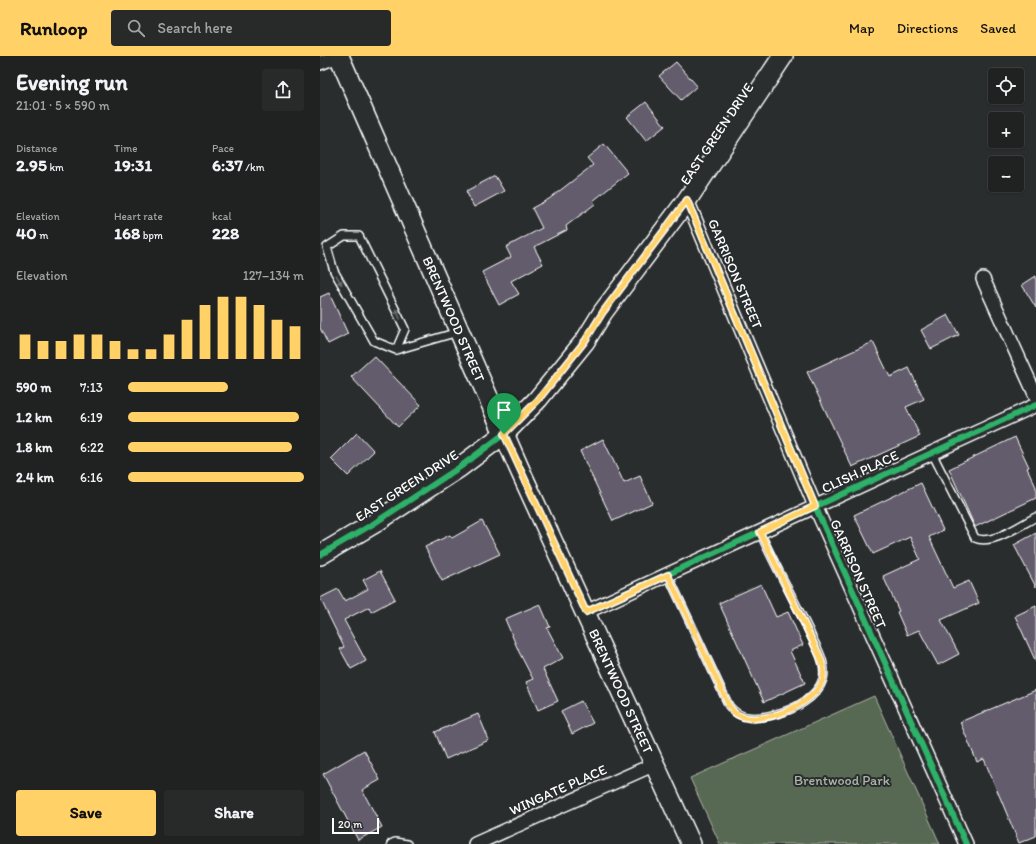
<!DOCTYPE html>
<html lang="en">
<head>
<meta charset="utf-8">
<style>
  :root { --surface:#202222; --page:#282a2a; --text:#f1f3f6; --muted:#a2a4a5; --line:#3d3f40; --accent:#ffd166 }
  body { margin:0; font-family:Itim,sans-serif; background:var(--page); color:var(--text); height:100vh; display:flex; flex-direction:column; font-size:15px; white-space:nowrap }
  * { box-sizing:border-box; margin:0 }
  p { font-size:13px; color:var(--muted) }
  .icon { flex:none; width:22px; height:22px; fill:none; stroke:currentColor; stroke-width:2; stroke-linecap:round; stroke-linejoin:round }
  .map { position:relative; flex:1; overflow:hidden }
  .panel { display:flex; flex-direction:column; background:var(--surface); width:320px }
  .panel>* { flex:none }
  .tools { position:absolute; left:668px; top:12px; display:grid; gap:8px }
  .tools a { display:grid; place-items:center; width:36px; height:36px; border-radius:4px; background:var(--surface); box-shadow:0 1px 3px #0004,0 0 0 1px var(--line); font-size:20px }
  .scale { position:absolute; left:12px; bottom:10px; width:47px; box-sizing:border-box; padding-left:4px; border:2px solid #fff; border-top:0; font-size:11px; line-height:14px; white-space:nowrap; color:#fff; -webkit-text-stroke:3px #2a2d2e; paint-order:stroke }
  .pin { position:absolute; display:grid; place-items:center; width:34px; height:34px; color:#fff; margin:-41px -17px; border-radius:50% 50% 50% 0; rotate:-45deg; box-shadow:0 0 4px #0007 }
  .pin .icon { rotate:45deg }
  .round { display:grid; place-items:center; flex:none; width:42px; height:42px; border-radius:4px; background:var(--page) }
  .summary { display:flex; align-items:center; justify-content:space-between; height:68px; padding:0 16px }
  h1 { font-size:22px; font-weight:800; line-height:30px }
  .figures { display:grid; grid-template-columns:repeat(3,1fr); gap:6px; height:68px; padding:4px 16px }
  .figures div { display:grid; align-content:center }
  .figures b { font-size:17px; font-weight:800 }
  .figures small { font-size:11px; font-weight:400 }
  .figures p { font-size:11px }
  .chart { height:112px; padding:8px 16px }
  .chart p { display:flex; justify-content:space-between }
  .chart svg { width:100%; height:72px; margin-top:4px; stroke:var(--accent); stroke-width:6 }
  .action { display:flex; gap:8px; margin-top:auto; padding:8px 16px }
  .action a { flex:1; height:46px; border-radius:4px; background:var(--accent); color:#111; font-size:16px; font-weight:800; line-height:46px; text-align:center }
  .action a+a { background:var(--page); color:var(--text) }
  ul { padding:0 16px; list-style:none; font-size:13px }
  li { display:grid; grid-template-columns:64px 48px 1fr; align-items:center; height:30px }
  li i { height:10px; border-radius:5px; background:var(--accent) }
  header { display:flex; align-items:center; gap:24px; box-sizing:border-box; height:56px; padding:0 20px; background:var(--accent); color:#111 }
  header strong { font-size:19px }
  nav { display:flex; gap:22px; margin-inline-start:auto; font-size:14px }
  .search { width:280px; height:36px; background:var(--page); display:flex; align-items:center; gap:10px; box-sizing:border-box; padding:0 14px; border-radius:4px; color:var(--muted); font-size:15px }
  main { display:flex; flex:1; min-height:0 }
  .map>svg:first-child { display:block }
  .green { fill:#596952; stroke:#acb4a8 }
  .building { fill:#645b6c; stroke:#fff }
  .lines { fill:none; stroke-linecap:round; stroke-linejoin:round }
  .lane-casing { stroke:#fff; stroke-width:10 }
  .street-casing { stroke:#fff; stroke-width:16 }
  .secondary-casing { stroke:#fff; stroke-width:22 }
  .lane { stroke:#2a2d2e; stroke-width:7 }
  .street { stroke:#2a2d2e; stroke-width:13 }
  .secondary { stroke:#2a2d2e; stroke-width:19 }
  .cycleway-casing { stroke:#2a2d2e; stroke-width:8 }
  .cycleway { stroke:#2db169; stroke-width:6 }
  .oneway { fill:#6a6c6d }
  .route-casing { stroke:#fff; stroke-width:8 }
  .route { stroke:#ffd166; stroke-width:5 }
  .labels { text-anchor:middle; dominant-baseline:central; stroke-width:4; stroke-linejoin:round; paint-order:stroke }
  .street-label { font-size:14px; fill:#fff; stroke:#2a2d2e }
  .park-label { font-size:14px; fill:#acb4a8; stroke:#2a2d2e }
</style>
</head>
<body>
<header>
<strong>Runloop</strong>
<div class="search"><svg class="icon" aria-label="search" viewBox="0 0 24 24"><circle cx="10" cy="10" r="6"/><path d="M15 15l6 6"/></svg>Search here</div>
<nav><a>Map</a><a>Directions</a><a>Saved</a></nav>
</header>
<main>
<section class="panel">
<div class="summary"><div><h1>Evening run</h1><p>21:01 · 5 × 590 m</p></div><a class="round"><svg class="icon" aria-label="share" viewBox="0 0 24 24"><path d="M12 15V3M7 8l5-5 5 5M5 13v7h14v-7"/></svg></a></div>
<div class="figures">
<div><p>Distance</p><b>2.95<small> km</small></b></div>
<div><p>Time</p><b>19:31</b></div>
<div><p>Pace</p><b>6:37<small> /km</small></b></div>
</div>
<div class="figures">
<div><p>Elevation</p><b>40<small> m</small></b></div>
<div><p>Heart rate</p><b>168<small> bpm</small></b></div>
<div><p>kcal</p><b>228</b></div>
</div>
<div class="chart"><p><span>Elevation</span>127–134 m</p>
<svg viewBox="0 0 160 44" preserveAspectRatio="none"><path d="M5 44V29M15 44V33M25 44V33M35 44V29M45 44V29M55 44V33M65 44V38M75 44V38M85 44V29M95 44V20M105 44V11M115 44V6M125 44V6M135 44V11M145 44V20M155 44V24"/></svg>
</div>
<ul>
<li><b>590 m</b>7:13<i style="width:57%"></i></li>
<li><b>1.2 km</b>6:19<i style="width:97%"></i></li>
<li><b>1.8 km</b>6:22<i style="width:93%"></i></li>
<li><b>2.4 km</b>6:16<i style="width:100%"></i></li>
</ul>
<div class="action"><a>Save</a><a>Share</a></div>
</section>
<div class="map">
<svg width="716" height="788" viewBox="0 0 716 788">
  <rect width="100%" height="100%" fill="#2a2d2e"/>
  <filter id="ink" filterUnits="userSpaceOnUse"><feTurbulence type="fractalNoise" baseFrequency=".025" numOctaves="2"/><feDisplacementMap in="SourceGraphic" scale="8" xChannelSelector="R" yChannelSelector="G"/><feConvolveMatrix kernelMatrix="1 2 1 2 8 2 1 2 1" color-interpolation-filters="sRGB"/></filter>
  <g filter="url(#ink)">
    <!-- green -->
    <path class="green" d="M 554,640 L 620,788 L 400,788 L 370,722 Z"/>
    <!-- building -->
    <path class="building" d="M 356,6 L 377,30 L 361,44 L 339,20 Z
      M 326,46 L 345,70 L 326,85 L 307,61 Z
      M 284,88 L 308,117 L 273,145 L 275,148 L 246,170 L 247,174 L 214,191 L 223,208 L 191,225 L 199,238 L 179,249 L 162,216 L 191,201 L 186,191 L 222,172 L 212,152 L 229,143 L 273,109 L 267,102 Z
      M 175,120 L 184,135 L 154,151 L 146,135 Z
      M 716,220 L 716,252 L 702,229 Z
      M 9,237 L 28,278 L 8,288 L 0,272 L 0,241 Z
      M 628,259 L 639,279 L 611,293 L 601,274 Z
      M 553,286 L 570,321 L 589,312 L 604,343 L 586,351 L 600,380 L 532,411 L 487,316 Z
      M 54,300 L 101,349 L 78,371 L 31,321 Z
      M 37,377 L 54,395 L 28,420 L 11,403 Z
      M 695,381 L 709,411 L 707,412 L 716,431 L 716,442 L 655,471 L 629,413 Z
      M 283,383 L 304,427 L 320,420 L 332,447 L 293,465 L 260,395 Z
      M 601,427 L 623,474 L 609,481 L 633,532 L 649,525 L 659,547 L 621,564 L 639,598 L 618,609 L 599,574 L 587,579 L 577,556 L 579,555 L 563,520 L 600,503 L 590,481 L 553,498 L 534,459 Z
      M 162,465 L 180,498 L 122,525 L 105,491 L 130,479 L 132,482 Z
      M 716,477 L 716,531 L 694,489 Z
      M 60,515 L 75,543 L 51,556 L 49,551 L 24,564 L 46,605 L 31,613 L 20,593 L 24,591 L 0,542 L 18,533 L 25,545 L 48,533 L 43,524 Z
      M 441,528 L 456,561 L 468,556 L 483,589 L 470,595 L 485,627 L 444,646 L 399,547 Z
      M 220,548 L 230,571 L 227,572 L 243,602 L 223,613 L 238,645 L 218,654 L 206,626 L 213,623 L 199,596 L 185,563 Z
      M 716,550 L 716,606 L 695,560 Z
      M 716,634 L 716,780 L 699,787 L 664,703 L 657,706 L 640,666 Z
      M 261,645 L 273,667 L 252,678 L 241,655 Z
      M 158,658 L 169,684 L 126,703 L 115,676 Z
      M 44,694 L 60,724 L 42,734 L 62,771 L 38,784 L 3,718 Z"/>
    <g class="lines">
      <defs>
        <path id="lane" d="M 76,294 L 85,273 L 39,180 L 24,180 L 7,191 L 14,215 L 54,285 L 76,294 L 138,276
          M 612,397 L 655,482 C 672,490 700,469 716,461
          M 348,519 L 409,650 C 421,665 438,663 456,658 C 473,654 497,642 503,623 C 504,619 504,612 503,608 C 501,597 494,587 490,577 C 474,543 455,510 440,476
          M 71,788 L 75,786 L 87,788"/>
        <path id="street" d="M 0,7 L 18,0
          M 367,144 L 495,450 L 646,788
          M 663,223 L 716,340
          M 266,556 L 716,349
          M 155,788 L 335,708"/>
        <g id="secondary">
          <path id="s1" d="M 19,0 L 199,412 L 371,788"/>
          <path d="M 0,499 L 53,468 L 140,411 L 184,378 L 218,343 L 265,285 L 283,256 L 367,144 L 463,0"/>
        </g>
      </defs>
      <!-- lane casing -->
      <use href="#lane" class="lane-casing"/>
      <!-- street casing -->
      <use href="#street" class="street-casing"/>
      <!-- secondary casing -->
      <use href="#secondary" class="secondary-casing"/>
      <!-- lane -->
      <use href="#lane" class="lane"/>
      <!-- street -->
      <use href="#street" class="street"/>
      <!-- secondary -->
      <use href="#secondary" class="secondary"/>
      <defs>
        <path id="cycleway" d="M 367,144 L 495,450 L 646,788
          M 0,499 L 53,468 L 140,411 L 184,378
          M 266,556 L 716,349"/>
      </defs>
      <!-- cycleway casing -->
      <use href="#cycleway" class="cycleway-casing"/>
      <!-- cycleway -->
      <use href="#cycleway" class="cycleway"/>
    </g>
    <!-- one-way arrows -->
    <defs><path id="oneway-solid" d="M-6-.8H1V-3.2L6.5 0L1 3.2V.8H-6Z"/></defs>
    <g class="oneway">
      <use href="#oneway-solid" transform="translate(19 224) rotate(60)"/>
      <use href="#oneway-solid" transform="translate(78 258) rotate(-114)"/>
    </g>
  </g>
  <g class="lines" filter="url(#ink)">
    <defs>
      <path id="route" d="M 367,144 L 495,450 L 440,476 L 498,596 C 502,604 505,613 503,623 C 496,649 437,673 415,657 C 413,655 411,652 409,650 L 348,519 L 266,556 L 184,378 L 218,344 L 265,285 L 283,256 Z"/>
    </defs>
    <!-- route casing -->
    <use href="#route" class="route-casing"/>
    <!-- route -->
    <use href="#route" class="route"/>
  </g>
  <g class="labels">
    <!-- street labels -->
    <g class="street-label">
      <text transform="translate(397 78) rotate(-56)">EAST GREEN DRIVE</text>
      <text transform="translate(415 218) rotate(67)">GARRISON STREET</text>
      <text stroke="none"><textPath href="#s1" startOffset="287">BRENTWOOD STREET</textPath></text>
      <text transform="translate(540 416) rotate(-25)">CLISH PLACE</text>
      <text transform="translate(87 430) rotate(-33)">EAST GREEN DRIVE</text>
      <text transform="translate(538 518) rotate(66)">GARRISON STREET</text>
      <text stroke="none"><textPath href="#s1" startOffset="695">BRENTWOOD STREET</textPath></text>
      <text transform="translate(238 734) rotate(-24)">WINGATE PLACE</text>
    </g>
    <!-- park labels -->
    <g class="park-label">
      <text x="522" y="724">Brentwood Park</text>
    </g>
  </g>
</svg>
<div class="tools">
<a><svg class="icon" aria-label="locate" viewBox="0 0 24 24"><circle cx="12" cy="12" r="6"/><path d="M12 2v4M12 18v4M2 12h4M18 12h4"/></svg></a>
<a>+</a>
<a>−</a>
</div>
<div class="scale">20 m</div>
<div class="pin" style="left:184px;top:378px;background:#1e9e55"><svg class="icon" aria-label="arrive" viewBox="0 0 24 24"><path d="M6 21V4h12l-3 4 3 4H6"/></svg></div>
</div>
</main>
</body>
</html>
